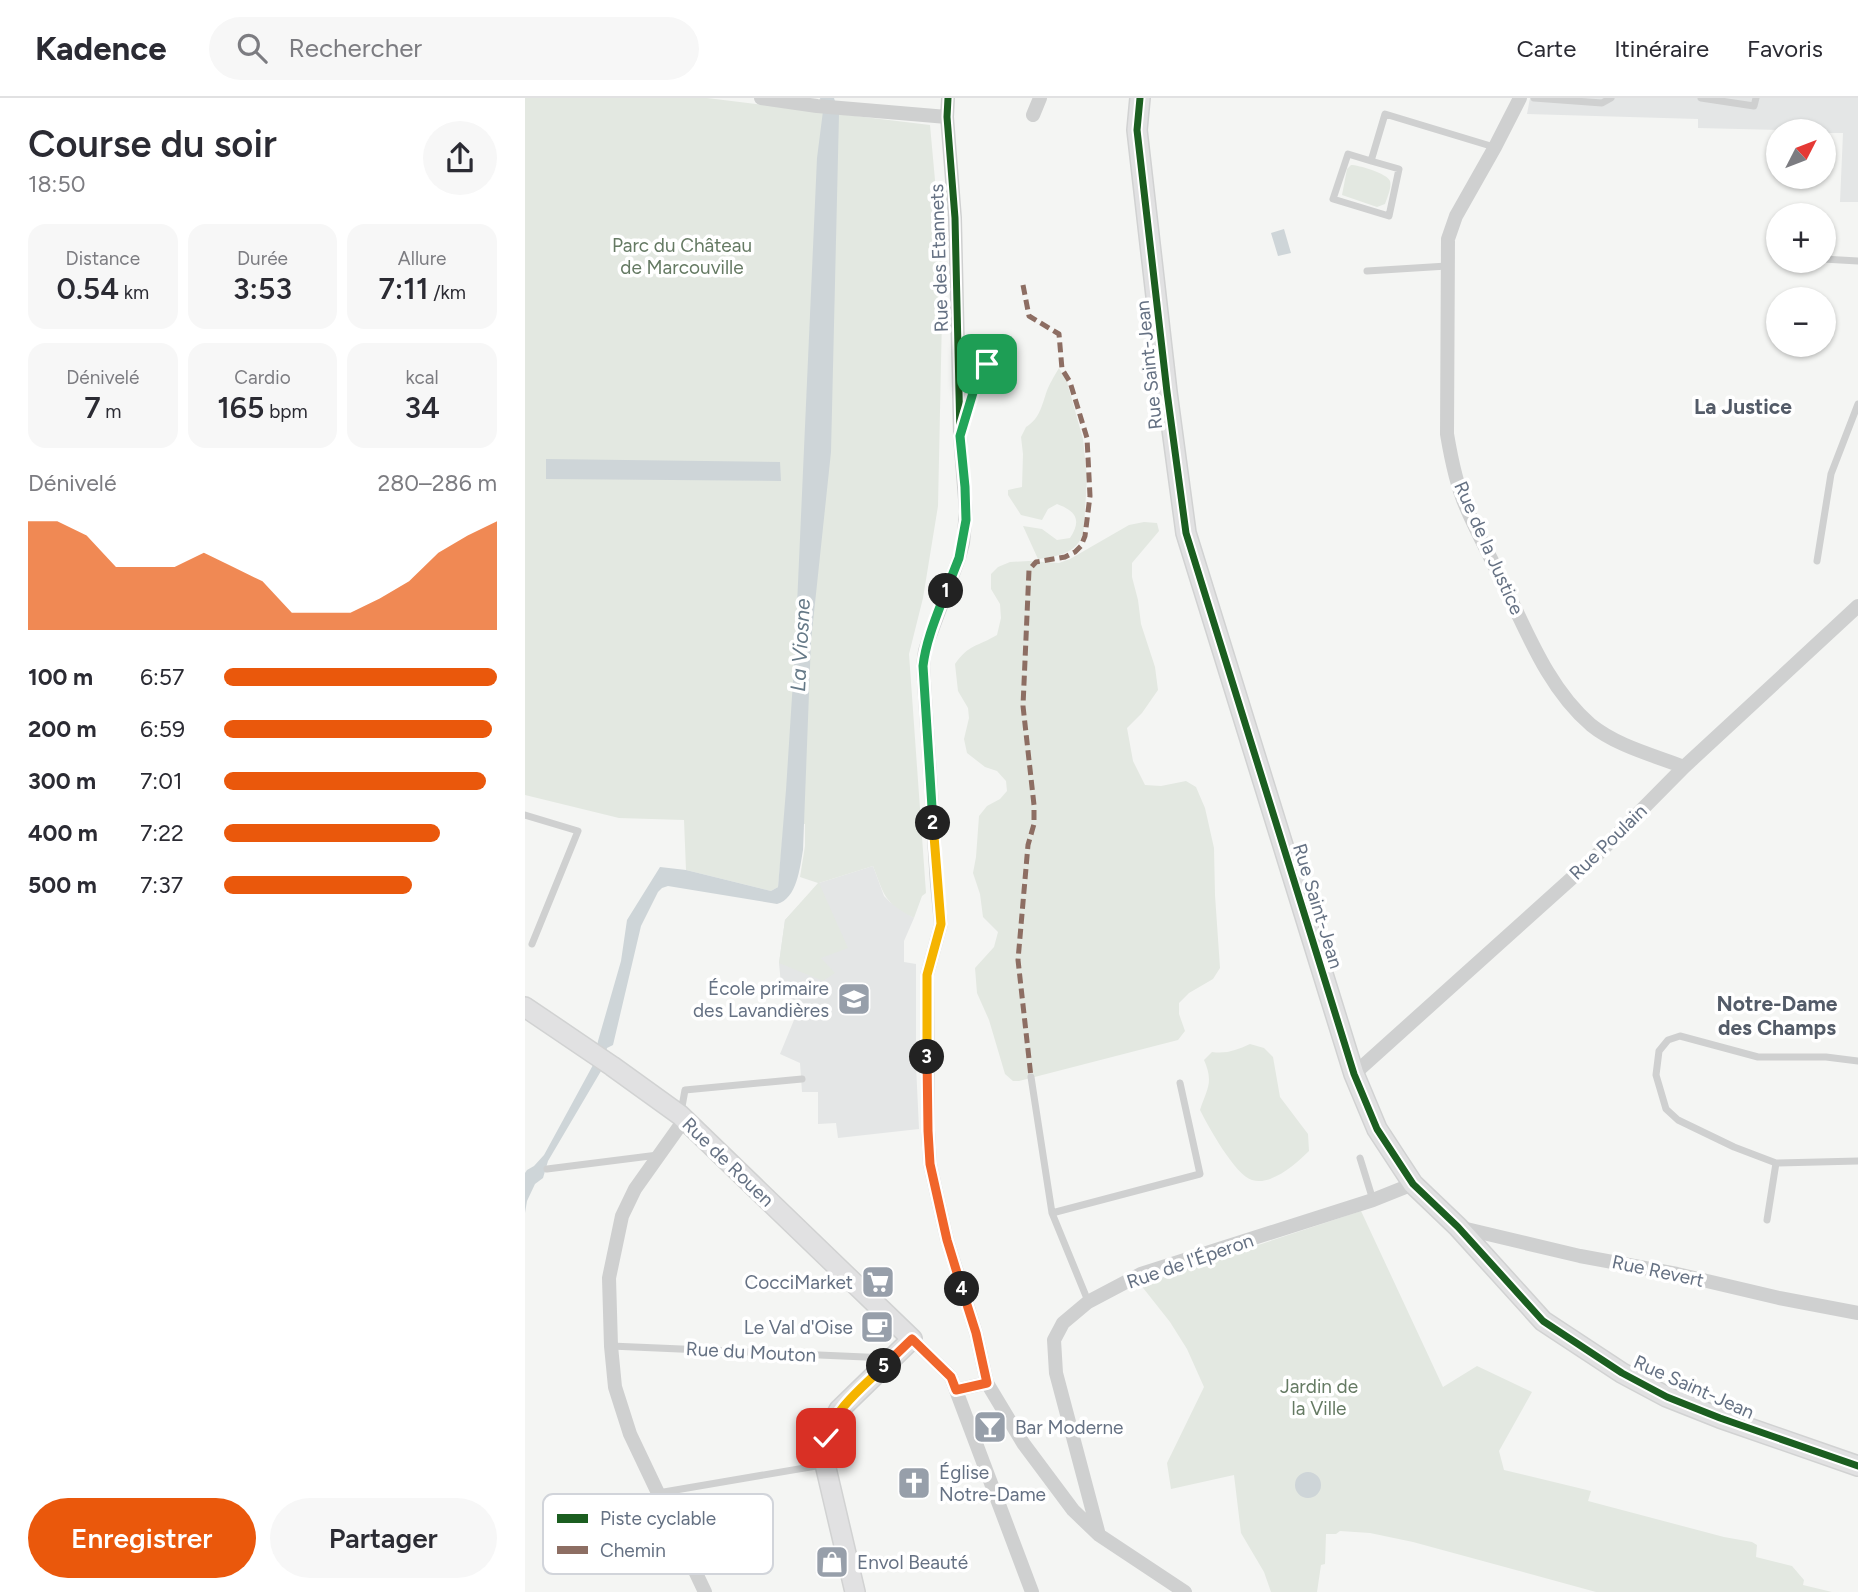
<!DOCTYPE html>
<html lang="fr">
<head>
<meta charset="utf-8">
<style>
  :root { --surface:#fff; --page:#f7f7f7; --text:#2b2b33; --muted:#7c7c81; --line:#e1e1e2; --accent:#ea580c }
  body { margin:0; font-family:Figtree,sans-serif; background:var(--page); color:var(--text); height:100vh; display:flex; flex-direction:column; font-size:26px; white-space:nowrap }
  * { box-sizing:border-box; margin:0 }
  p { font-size:23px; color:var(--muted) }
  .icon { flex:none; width:38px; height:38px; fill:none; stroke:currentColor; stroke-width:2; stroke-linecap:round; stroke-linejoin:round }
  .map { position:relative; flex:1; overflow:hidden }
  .details { display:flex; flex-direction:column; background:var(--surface); width:525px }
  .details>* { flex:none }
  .needle { width:46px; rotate:48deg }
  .buttons { position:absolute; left:1241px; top:21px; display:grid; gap:14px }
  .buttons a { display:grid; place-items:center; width:70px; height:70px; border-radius:50%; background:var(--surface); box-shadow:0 2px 5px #0004; font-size:35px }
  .pin { position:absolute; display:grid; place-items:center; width:60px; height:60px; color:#fff; margin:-30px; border-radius:14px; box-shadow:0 4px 10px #0006 }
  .km { position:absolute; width:35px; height:35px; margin:-18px; border-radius:50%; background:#222; color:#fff; font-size:19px; line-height:35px; text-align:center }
  .round { display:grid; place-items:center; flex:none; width:74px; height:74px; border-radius:37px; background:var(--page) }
  .headline { display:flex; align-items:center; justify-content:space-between; height:119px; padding:0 28px }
  h1 { font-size:38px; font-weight:600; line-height:52px }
  .figures { display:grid; grid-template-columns:repeat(3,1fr); gap:10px; height:119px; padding:7px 28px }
  .figures div { display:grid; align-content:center; border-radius:18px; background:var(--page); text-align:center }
  .figures b { font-size:30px; font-weight:600 }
  .figures small { font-size:19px; font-weight:400 }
  .figures p { font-size:19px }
  .chart { height:196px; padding:14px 28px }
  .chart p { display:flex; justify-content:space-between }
  .chart svg { width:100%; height:126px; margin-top:7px; fill:var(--accent); opacity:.7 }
  .cta { display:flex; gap:14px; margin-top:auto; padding:14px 28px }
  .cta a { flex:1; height:80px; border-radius:42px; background:var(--accent); color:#fff; font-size:28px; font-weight:600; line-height:80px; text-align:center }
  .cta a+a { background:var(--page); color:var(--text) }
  ul { padding:0 28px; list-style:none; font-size:23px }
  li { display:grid; grid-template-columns:112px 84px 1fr; align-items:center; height:52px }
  li i { height:18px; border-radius:9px; background:var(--accent) }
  header { display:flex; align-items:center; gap:42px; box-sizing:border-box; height:98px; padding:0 35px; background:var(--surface); border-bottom:2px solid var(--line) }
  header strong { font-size:33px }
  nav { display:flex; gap:38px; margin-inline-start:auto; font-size:24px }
  .search { width:490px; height:63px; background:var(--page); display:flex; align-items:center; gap:18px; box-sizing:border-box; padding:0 24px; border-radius:38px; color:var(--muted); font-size:26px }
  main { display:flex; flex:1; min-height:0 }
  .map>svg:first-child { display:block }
  .built { fill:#e4e6e6 }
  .green { fill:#e3e8e1 }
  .water { fill:#ced5d8 }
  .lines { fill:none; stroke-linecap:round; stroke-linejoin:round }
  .secondary-casing { stroke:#d1d2d2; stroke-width:22 }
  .lane { stroke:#cfd0d0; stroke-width:7 }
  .street { stroke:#cfd0d0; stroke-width:14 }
  .secondary { stroke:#e1e1e2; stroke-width:19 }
  .quiet { stroke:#8d6e63; stroke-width:5; stroke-dasharray:10 5; stroke-linecap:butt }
  .cycleway-casing { stroke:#fff; stroke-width:11 }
  .cycleway { stroke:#1b5e20; stroke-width:7 }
  .split-1-casing { stroke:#fff; stroke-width:14 }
  .split-2-casing { stroke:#fff; stroke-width:14 }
  .split-3-casing { stroke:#fff; stroke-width:14 }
  .split-4-casing { stroke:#fff; stroke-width:14 }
  .split-5-casing { stroke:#fff; stroke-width:14 }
  .split-6-casing { stroke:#fff; stroke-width:14 }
  .split-1 { stroke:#22a559; stroke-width:9 }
  .split-2 { stroke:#22a559; stroke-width:9 }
  .split-3 { stroke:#f5b400; stroke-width:9 }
  .split-4 { stroke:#f0652b; stroke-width:9 }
  .split-5 { stroke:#f0652b; stroke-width:9 }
  .split-6 { stroke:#f5b400; stroke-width:9 }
  .labels { text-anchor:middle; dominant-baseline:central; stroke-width:7; stroke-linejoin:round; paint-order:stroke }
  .park-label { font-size:19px; fill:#657a63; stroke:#fff }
  .street-label { font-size:19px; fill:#657183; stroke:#fff }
  .poi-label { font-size:19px; fill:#657183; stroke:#fff; text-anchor:end }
  .neighbourhood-label { font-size:21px; font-weight:bold; fill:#535b68; stroke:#fff }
  .water-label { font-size:21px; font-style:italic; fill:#657987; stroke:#fff }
  .key { fill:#fff; stroke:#d1d4da; stroke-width:2 }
  .key-label { font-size:19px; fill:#657183 }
</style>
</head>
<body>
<header>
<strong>Kadence</strong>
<div class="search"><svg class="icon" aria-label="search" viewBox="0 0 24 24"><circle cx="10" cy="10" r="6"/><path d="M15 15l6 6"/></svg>Rechercher</div>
<nav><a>Carte</a><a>Itinéraire</a><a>Favoris</a></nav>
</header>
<main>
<section class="details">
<div class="headline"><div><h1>Course du soir</h1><p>18:50</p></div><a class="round"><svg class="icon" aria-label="share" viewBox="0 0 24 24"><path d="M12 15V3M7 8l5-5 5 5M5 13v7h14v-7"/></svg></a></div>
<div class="figures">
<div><p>Distance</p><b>0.54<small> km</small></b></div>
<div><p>Durée</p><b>3:53</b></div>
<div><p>Allure</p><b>7:11<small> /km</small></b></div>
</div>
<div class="figures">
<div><p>Dénivelé</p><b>7<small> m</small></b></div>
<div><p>Cardio</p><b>165<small> bpm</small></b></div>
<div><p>kcal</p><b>34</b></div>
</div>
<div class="chart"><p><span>Dénivelé</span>280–286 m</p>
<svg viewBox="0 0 160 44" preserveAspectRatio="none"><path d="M0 44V6L10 6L20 11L30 22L40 22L50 22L60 17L70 22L80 27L90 38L100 38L110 38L120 33L130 27L140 17L150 11L160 6V44z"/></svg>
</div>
<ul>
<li><b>100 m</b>6:57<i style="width:100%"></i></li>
<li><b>200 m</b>6:59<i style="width:98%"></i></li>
<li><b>300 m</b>7:01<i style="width:96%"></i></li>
<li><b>400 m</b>7:22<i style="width:79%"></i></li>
<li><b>500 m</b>7:37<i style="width:69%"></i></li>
</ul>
<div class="cta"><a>Enregistrer</a><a>Partager</a></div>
</section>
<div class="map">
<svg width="1333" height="1494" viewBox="0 0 1333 1494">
  <rect width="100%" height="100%" fill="#f4f5f3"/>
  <!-- built -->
  <path class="built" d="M 1005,0 L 1333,0 L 1333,104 L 1315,104 L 1318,35 L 1299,35 L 1298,33 L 1173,30 L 1173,21 L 1002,16 Z
    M 348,768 L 359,798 L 365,804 L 389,820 L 379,843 L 379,864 L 391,866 L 391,967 L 394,1031 L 313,1040 L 311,1025 L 293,1026 L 293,994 L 277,994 L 275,965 L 255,956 L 276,905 L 257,897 L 254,865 L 260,822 L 294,785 Z"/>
  <!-- green -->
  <path class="green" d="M 0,0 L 182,0 L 405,27 L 418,170 L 413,408 L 398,500 L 384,556 L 401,795 L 397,798 L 389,820 C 358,803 360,799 348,768 L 294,785 L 323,850 L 296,860 L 310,875 L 298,883 L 254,865 L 260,822 L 293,785 L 275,779 L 280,748 L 280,726 L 259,726 L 253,789 L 246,793 L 161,772 L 159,722 L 94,720 L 0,697 Z
    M 826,67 C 833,67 862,75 865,83 C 867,89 862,100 860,106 L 852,109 L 817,97 L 822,71 Z
    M 534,270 L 542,284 L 558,341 L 562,379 L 559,430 C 555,455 535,458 513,461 L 498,428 L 517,431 L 532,442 L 545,440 C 557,422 551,413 532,406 L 523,411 L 517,422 L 496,417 L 483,397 L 483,392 L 497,389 L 498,356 L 496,339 L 501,329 C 516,320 517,305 523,290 C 526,283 530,277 534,270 Z
    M 619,424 L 632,425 L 634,433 L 607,465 L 607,479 L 613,502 L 616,526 L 630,569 L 633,592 L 617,615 L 602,630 L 608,663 L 620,687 L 636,688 L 661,683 L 671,689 L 680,710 L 689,750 L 690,797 L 695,870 L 688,881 L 664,895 L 654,905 L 654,916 L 660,933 L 653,942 L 494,983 L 488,983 L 480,976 L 464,922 L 452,895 L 450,870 L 469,849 L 473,834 L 458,819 L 455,796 L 448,775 L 451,759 L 454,718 L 462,708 L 475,701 L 482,693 L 481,683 L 472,673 L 460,669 L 442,655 L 439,641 L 444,620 L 443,610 L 433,593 L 430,566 C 444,546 452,549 472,537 L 476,520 L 475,506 L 466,491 L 466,476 L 473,469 L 485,464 L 504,463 L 534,465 L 545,461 L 604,427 Z
    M 725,946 L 739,950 L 748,959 L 755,999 L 783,1036 L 784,1053 C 771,1066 746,1088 727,1082 C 710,1077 683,1028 675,1012 C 682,990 689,985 679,962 L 687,954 C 702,956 712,952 725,946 Z
    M 836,1113 L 918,1289 L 952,1268 L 1007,1294 L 974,1353 L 979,1372 L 1066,1393 L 1063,1403 L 1199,1439 L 1227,1444 L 1232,1447 L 1231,1459 L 1267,1468 L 1279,1482 L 1278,1487 L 1307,1494 L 1071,1494 L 888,1444 L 845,1435 L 815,1433 L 811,1436 L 801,1436 L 800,1466 L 796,1467 L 792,1494 L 746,1494 L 739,1474 L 716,1435 L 709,1377 L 646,1391 L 642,1365 L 679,1289 L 662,1251 L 645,1224 L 615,1186 Z"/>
  <!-- water -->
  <path class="water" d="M 295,0 L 309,0 L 314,16 L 306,354 L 286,543 L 278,752 C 275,769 272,801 252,806 L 143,788 L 137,790 L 133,794 L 116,828 L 88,947 L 82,950 L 76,973 L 23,1063 L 18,1080 L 10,1086 L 2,1103 L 0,1115 L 0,1075 L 2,1072 L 9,1068 L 19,1057 L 68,967 L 73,943 L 96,863 L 102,822 L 135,769 L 161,772 L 246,793 L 253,789 L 261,692 L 270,552 L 292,60 L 298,13 Z
    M 759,131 L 766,155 L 753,158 L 746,135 Z
    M 21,361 L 255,364 L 256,383 L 21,381 Z
    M770 1387a13 13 0 1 1 26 0a13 13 0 1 1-26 0Z"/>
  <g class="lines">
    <defs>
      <path id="secondary" d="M 615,0 L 612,32 L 642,294 L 661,435 L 829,976 L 852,1031 L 888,1086 L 933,1129 L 1018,1223 L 1097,1275 L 1142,1299 L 1195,1320 L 1333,1368
        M 0,909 L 87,968 L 155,1017 L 387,1241 L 314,1312 L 309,1321 L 301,1340 L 300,1366 L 330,1494"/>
    </defs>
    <!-- secondary casing -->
    <use href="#secondary" class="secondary-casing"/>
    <!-- lane -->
    <path class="lane" d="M 1009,0 L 1077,5 L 1086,0
      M 1176,0 L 1229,8 L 1231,0
      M 846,63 L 823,56 L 808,101 L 864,118 L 874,71 L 846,63 L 860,16 L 969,49
      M 1298,161 L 1333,163
      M 842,173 L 922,168
      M 439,323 L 450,288 L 462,266
      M 1292,463 L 1306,376 L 1333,306
      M 0,717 L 53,733 L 7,846
      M 1333,963 L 1301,959 L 1233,959 L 1155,938 L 1143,942 L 1134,953 L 1131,977 L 1141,1011 L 1153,1022 L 1209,1049 L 1251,1065 L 1333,1063
      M 506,979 L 527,1115 L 563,1203
      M 156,1014 L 160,992 L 277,981
      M 835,1060 L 848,1102
      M 22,1071 L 133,1057
      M 527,1115 L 675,1076 L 655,985
      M 1242,1122 L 1251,1065
      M 86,1248 L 363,1260
      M 133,1395 L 297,1367"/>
    <!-- street -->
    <path class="street" d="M 236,0 L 292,8 L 422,19
      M 423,0 L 422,19 L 430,120 L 435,338 L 441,414 L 438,445 L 434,460 L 404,540 L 400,553 L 398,568 L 412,786 L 416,826 L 402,877 L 403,1033 L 405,1066 L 422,1142 L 451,1235 L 462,1285
      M 995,0 L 970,49 L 931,118 L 923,141 L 922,336 C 926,360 931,386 941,409 C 953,437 968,464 981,491 C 1004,539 1025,592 1066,627 C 1092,648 1128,657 1159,669
      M 508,17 L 515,0
      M 829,976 L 1067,762 L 1159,669 L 1333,508
      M 159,1022 L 110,1091 L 97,1118 L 84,1180 L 86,1248 L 90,1289 L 105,1336 L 180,1494
      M 933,1129 L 1055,1158 L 1152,1176 L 1254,1200 L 1333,1215
      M 387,1241 L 426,1279 L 507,1494
      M 431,1292 L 462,1285 L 498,1345 L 548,1412 L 574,1437 L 660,1494
      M 574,1437 L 531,1275 L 529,1242 L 538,1225 L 563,1204 L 616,1176 L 848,1102 L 888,1086"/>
    <!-- secondary -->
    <use href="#secondary" class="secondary"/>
    <!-- quiet -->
    <path class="quiet" d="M 498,187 L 504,218 L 534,236 L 537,271 L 545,284 L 562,340 L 565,398 L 560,438 L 556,448 L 550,454 L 540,459 L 511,464 L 504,472 L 498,608 L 509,707 L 509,726 L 503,747 L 493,862 L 506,979
      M 435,1187 L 451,1235 L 462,1285"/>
    <defs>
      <path id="cycleway" d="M 423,0 L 422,19 L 430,120 L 435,338 L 441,414 L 438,445 L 434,460 L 404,540 L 400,553 L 398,568 L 412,786 L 416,826 L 402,877 L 403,1033 L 405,1066 L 422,1142 L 435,1187
        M 615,0 L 612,32 L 642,294 L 661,435 L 829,976 L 852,1031 L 888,1086 L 933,1129 L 1018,1223 L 1097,1275 L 1142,1299 L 1195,1320 L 1333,1368"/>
    </defs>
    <!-- cycleway casing -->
    <use href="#cycleway" class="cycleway-casing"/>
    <!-- cycleway -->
    <use href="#cycleway" class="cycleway"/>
  </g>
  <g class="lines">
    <defs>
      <path id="split-1" d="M 421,493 L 434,460 L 441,422 L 440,389 L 435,338 L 450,288 L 462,266"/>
      <path id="split-2" d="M 408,725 L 398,568 C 401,542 412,517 421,493"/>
      <path id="split-3" d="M 402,959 L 402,877 L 416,826 L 408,725"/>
      <path id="split-4" d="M 402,959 L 403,1033 L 405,1066 L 422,1142 L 437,1191"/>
      <path id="split-5" d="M 359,1268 L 387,1241 L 426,1279 L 431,1292 L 462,1285 L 451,1235 L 437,1191"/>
      <path id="split-6" d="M 301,1340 C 311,1309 337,1290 359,1268"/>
    </defs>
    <!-- split-1 casing -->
    <use href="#split-1" class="split-1-casing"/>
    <!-- split-2 casing -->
    <use href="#split-2" class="split-2-casing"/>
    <!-- split-3 casing -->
    <use href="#split-3" class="split-3-casing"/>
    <!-- split-4 casing -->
    <use href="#split-4" class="split-4-casing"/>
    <!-- split-5 casing -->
    <use href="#split-5" class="split-5-casing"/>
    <!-- split-6 casing -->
    <use href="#split-6" class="split-6-casing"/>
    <!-- split-1 -->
    <use href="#split-1" class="split-1"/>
    <!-- split-2 -->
    <use href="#split-2" class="split-2"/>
    <!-- split-3 -->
    <use href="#split-3" class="split-3"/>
    <!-- split-4 -->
    <use href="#split-4" class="split-4"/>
    <!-- split-5 -->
    <use href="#split-5" class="split-5"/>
    <!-- split-6 -->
    <use href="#split-6" class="split-6"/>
  </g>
  <!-- icons -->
  <defs>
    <symbol id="school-square" viewBox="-11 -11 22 22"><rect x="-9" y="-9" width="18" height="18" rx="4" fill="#979faa" stroke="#fff"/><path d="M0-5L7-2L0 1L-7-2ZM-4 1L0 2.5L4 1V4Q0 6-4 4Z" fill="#fff"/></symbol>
    <symbol id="supermarket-square" viewBox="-11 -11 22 22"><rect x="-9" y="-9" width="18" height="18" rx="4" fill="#979faa" stroke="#fff"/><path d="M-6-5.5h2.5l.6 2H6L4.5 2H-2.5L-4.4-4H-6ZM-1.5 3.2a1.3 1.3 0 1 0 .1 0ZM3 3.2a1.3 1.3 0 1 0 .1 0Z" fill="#fff"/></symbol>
    <symbol id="cafe-square" viewBox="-11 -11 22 22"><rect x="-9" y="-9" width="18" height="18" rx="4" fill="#979faa" stroke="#fff"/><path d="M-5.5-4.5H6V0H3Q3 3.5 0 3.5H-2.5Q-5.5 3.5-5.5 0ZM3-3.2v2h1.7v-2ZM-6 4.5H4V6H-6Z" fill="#fff"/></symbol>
    <symbol id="bar-square" viewBox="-11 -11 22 22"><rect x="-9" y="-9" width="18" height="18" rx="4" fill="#979faa" stroke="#fff"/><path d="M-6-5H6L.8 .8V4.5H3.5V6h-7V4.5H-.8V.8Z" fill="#fff"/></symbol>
    <symbol id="church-square" viewBox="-11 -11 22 22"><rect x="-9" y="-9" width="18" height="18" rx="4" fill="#979faa" stroke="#fff"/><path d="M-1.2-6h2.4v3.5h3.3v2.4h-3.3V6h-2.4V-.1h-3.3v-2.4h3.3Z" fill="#fff"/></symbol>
    <symbol id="shop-square" viewBox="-11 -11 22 22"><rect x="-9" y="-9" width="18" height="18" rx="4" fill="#979faa" stroke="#fff"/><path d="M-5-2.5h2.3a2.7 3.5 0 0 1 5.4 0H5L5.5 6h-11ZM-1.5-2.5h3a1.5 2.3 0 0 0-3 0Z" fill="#fff"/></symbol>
  </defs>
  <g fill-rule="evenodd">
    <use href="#school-square" x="310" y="882" width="38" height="38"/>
    <use href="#supermarket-square" x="334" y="1165" width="38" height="38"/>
    <use href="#cafe-square" x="333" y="1210" width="38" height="38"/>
    <use href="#bar-square" x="446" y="1310" width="38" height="38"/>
    <use href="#church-square" x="370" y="1366" width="38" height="38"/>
    <use href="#shop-square" x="288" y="1445" width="38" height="38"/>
  </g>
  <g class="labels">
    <!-- park labels -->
    <g class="park-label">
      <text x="157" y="147">Parc du Château<tspan x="157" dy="22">de Marcouville</tspan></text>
      <text x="794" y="1288">Jardin de<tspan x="794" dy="22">la Ville</tspan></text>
    </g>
    <!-- street labels -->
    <g class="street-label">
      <text transform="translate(414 160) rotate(-92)">Rue des Etannets</text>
      <text transform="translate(624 267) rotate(-96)">Rue Saint-Jean</text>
      <text transform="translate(964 450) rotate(66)">Rue de la Justice</text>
      <text transform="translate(1083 744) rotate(-44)">Rue Poulain</text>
      <text transform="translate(793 808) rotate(73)">Rue Saint-Jean</text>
      <text transform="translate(203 1064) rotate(44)">Rue de Rouen</text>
      <text transform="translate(665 1163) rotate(-19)">Rue de l'Éperon</text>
      <text transform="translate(1133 1173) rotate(12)">Rue Revert</text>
      <text transform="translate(226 1254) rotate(3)">Rue du Mouton</text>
      <text transform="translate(1169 1289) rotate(24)">Rue Saint-Jean</text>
    </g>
    <!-- poi labels -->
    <g class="poi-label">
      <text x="304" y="890">École primaire<tspan x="304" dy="22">des Lavandières</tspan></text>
      <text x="328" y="1184">CocciMarket</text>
      <text x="328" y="1229">Le Val d'Oise</text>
      <text x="490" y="1329" text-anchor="start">Bar Moderne</text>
      <text x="414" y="1374" text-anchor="start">Église<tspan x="414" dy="22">Notre-Dame</tspan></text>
      <text x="332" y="1464" text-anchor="start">Envol Beauté</text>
    </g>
    <!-- neighbourhood labels -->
    <g class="neighbourhood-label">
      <text x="1218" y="308">La Justice</text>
      <text x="1252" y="905">Notre-Dame<tspan x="1252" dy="24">des Champs</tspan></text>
    </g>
    <!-- water labels -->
    <g class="water-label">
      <text transform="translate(275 547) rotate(-87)">La Viosne</text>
    </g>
  </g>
  <!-- legend -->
  <rect x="18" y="1396" width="230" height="80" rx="10" class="key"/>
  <rect x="32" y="1416" width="31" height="9" fill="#1b5e20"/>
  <rect x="32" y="1448" width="31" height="8" fill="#8d6e63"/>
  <g class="key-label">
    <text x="75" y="1427">Piste cyclable</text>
    <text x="75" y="1459">Chemin</text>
  </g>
</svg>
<div class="buttons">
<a><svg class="needle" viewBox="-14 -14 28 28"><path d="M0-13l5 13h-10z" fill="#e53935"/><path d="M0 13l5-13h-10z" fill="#7c7c81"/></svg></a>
<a>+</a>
<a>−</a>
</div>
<div class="pin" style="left:462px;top:266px;background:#1e9e55"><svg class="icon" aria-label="arrive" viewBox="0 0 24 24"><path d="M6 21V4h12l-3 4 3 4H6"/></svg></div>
<div class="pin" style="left:301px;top:1340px;background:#d93025"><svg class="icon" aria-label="check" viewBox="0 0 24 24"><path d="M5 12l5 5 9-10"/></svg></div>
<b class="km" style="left:421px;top:493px">1</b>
<b class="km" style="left:408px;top:725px">2</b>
<b class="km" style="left:402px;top:959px">3</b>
<b class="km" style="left:437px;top:1191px">4</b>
<b class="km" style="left:359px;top:1268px">5</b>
</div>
</main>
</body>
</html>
